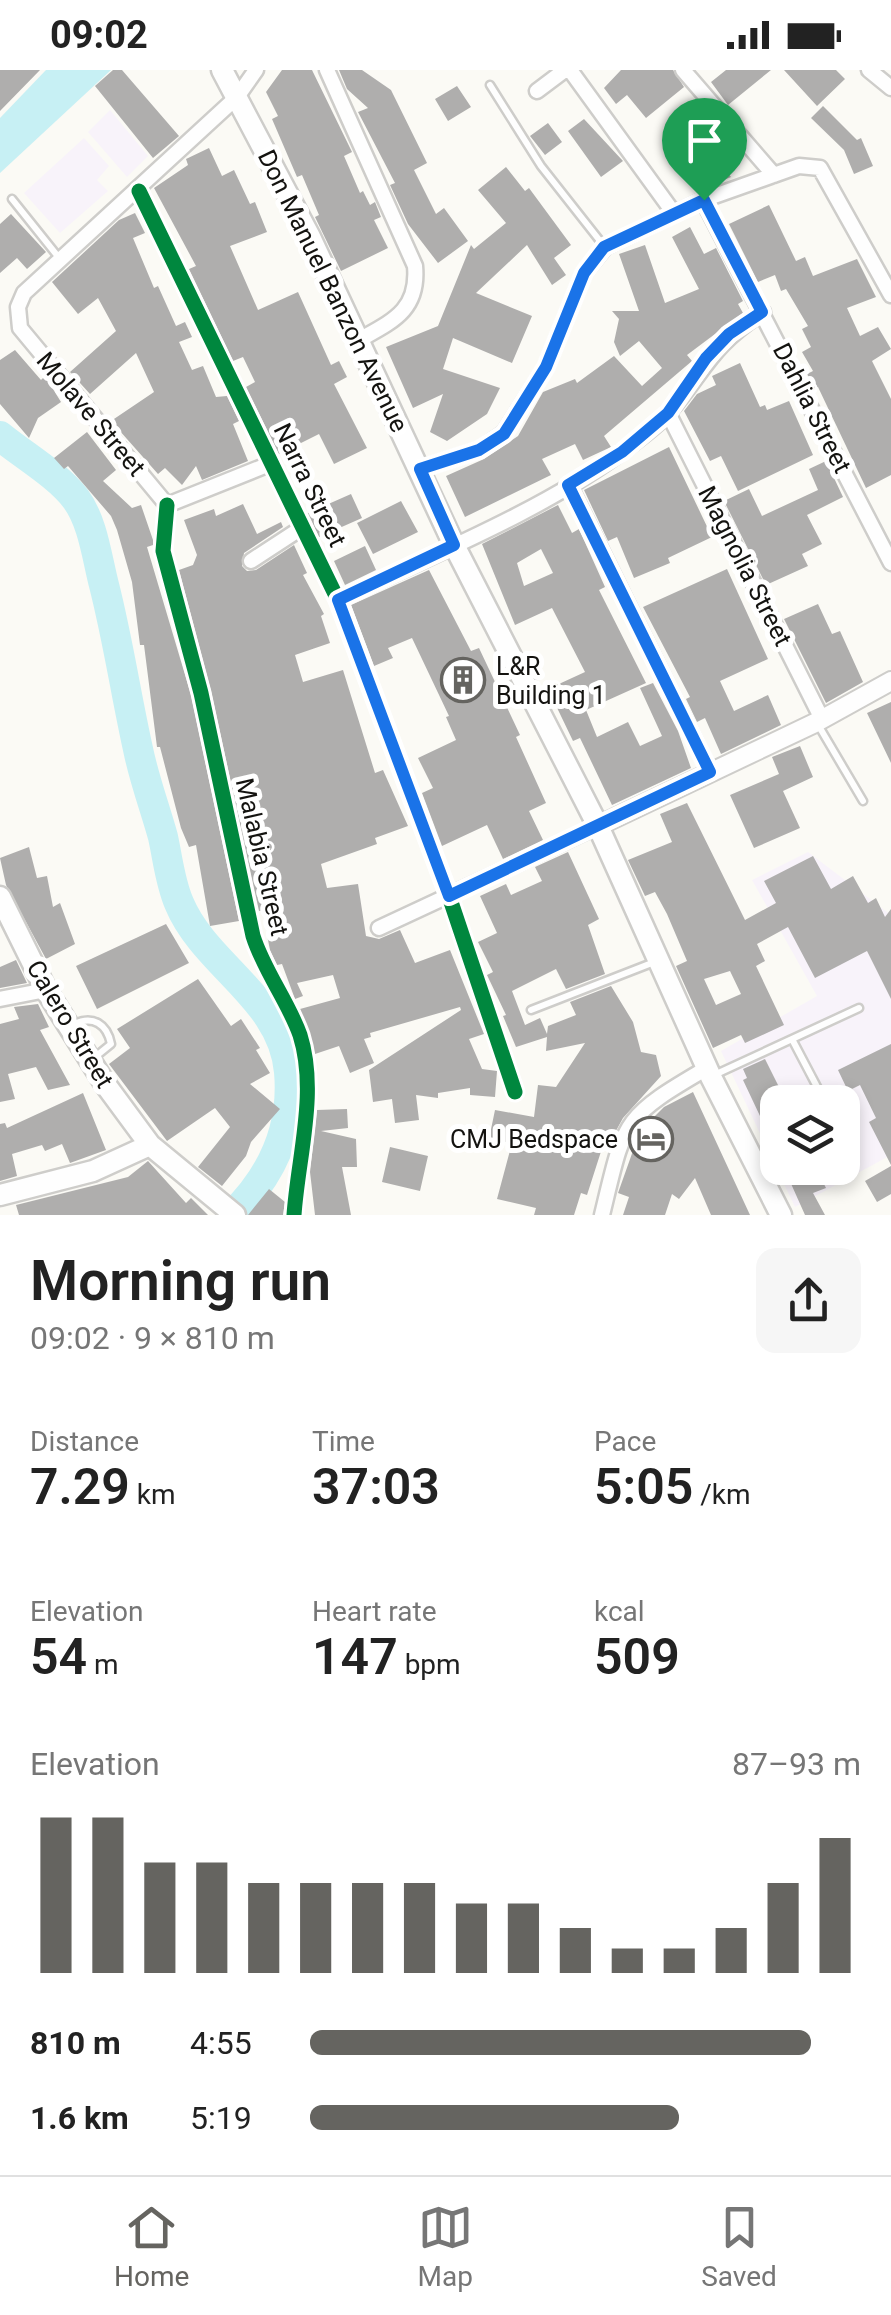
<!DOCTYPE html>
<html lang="en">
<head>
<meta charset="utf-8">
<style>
  :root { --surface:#fff; --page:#f6f6f6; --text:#222; --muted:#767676; --line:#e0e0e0; --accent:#656460 }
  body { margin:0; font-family:Roboto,sans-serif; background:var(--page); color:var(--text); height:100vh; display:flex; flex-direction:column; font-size:38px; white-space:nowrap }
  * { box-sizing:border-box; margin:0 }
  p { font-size:32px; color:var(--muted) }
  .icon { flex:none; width:55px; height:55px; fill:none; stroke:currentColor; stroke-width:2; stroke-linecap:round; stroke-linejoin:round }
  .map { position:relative; height:1145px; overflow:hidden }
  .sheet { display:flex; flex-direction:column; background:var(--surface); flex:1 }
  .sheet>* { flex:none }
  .buttons { position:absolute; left:760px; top:1015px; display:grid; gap:20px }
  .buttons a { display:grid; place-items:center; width:100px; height:100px; border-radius:20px; background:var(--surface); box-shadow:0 5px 15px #0003; font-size:50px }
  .pin { position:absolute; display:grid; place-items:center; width:85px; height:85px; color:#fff; margin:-102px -42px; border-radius:50% 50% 50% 0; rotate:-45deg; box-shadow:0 0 10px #0007 }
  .pin .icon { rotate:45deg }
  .round { display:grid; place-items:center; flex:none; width:105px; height:105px; border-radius:20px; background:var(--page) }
  .headline { display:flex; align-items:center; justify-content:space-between; height:170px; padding:0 30px }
  h1 { font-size:55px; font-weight:600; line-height:75px }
  .stats { display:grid; grid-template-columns:repeat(3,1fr); gap:15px; height:170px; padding:10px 30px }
  .stats div { display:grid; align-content:center }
  .stats b { font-size:50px; font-weight:600 }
  .stats small { font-size:28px; font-weight:400 }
  .stats p { font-size:28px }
  .chart { height:280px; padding:20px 30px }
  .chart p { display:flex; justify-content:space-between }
  .chart svg { width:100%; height:180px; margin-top:10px; stroke:var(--accent); stroke-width:6 }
  ul { padding:0 30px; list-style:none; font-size:32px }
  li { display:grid; grid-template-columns:160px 120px 1fr; align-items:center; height:75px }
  li i { height:25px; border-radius:12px; background:var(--accent) }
  .status { display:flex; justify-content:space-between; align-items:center; height:70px; padding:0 50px; background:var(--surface); direction:ltr }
  .status svg { height:28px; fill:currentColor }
  .tabs { display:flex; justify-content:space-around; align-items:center; height:140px; border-top:2px solid var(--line); background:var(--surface); font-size:28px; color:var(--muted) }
  .tabs a { display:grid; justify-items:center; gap:5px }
  .tabs .active { color:var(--accent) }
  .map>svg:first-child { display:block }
  .education { fill:#f8f3fa; fill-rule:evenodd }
  .water { fill:#c7f0f4 }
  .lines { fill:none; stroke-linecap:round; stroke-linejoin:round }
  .river { stroke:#c7f0f4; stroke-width:30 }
  .building { fill:#afaead; fill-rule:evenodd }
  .service-casing { stroke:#cecdca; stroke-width:11 }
  .minor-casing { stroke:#cecdca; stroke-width:19 }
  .tertiary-casing { stroke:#cecdca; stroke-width:22 }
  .secondary-casing { stroke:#cecdca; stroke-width:25 }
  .service { stroke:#fefefe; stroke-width:6 }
  .minor { stroke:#fefefe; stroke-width:14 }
  .tertiary { stroke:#fefefe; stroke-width:18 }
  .secondary { stroke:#fefefe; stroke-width:20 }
  .cycleway-casing { stroke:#fff; stroke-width:21 }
  .cycleway { stroke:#00873e; stroke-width:15 }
  .route-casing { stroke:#fff; stroke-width:20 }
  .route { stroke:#1a73e8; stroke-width:12 }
  .labels { text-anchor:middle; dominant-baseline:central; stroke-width:10; stroke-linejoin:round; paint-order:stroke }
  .street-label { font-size:25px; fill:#141310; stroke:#fff }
  .poi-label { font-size:25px; fill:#141310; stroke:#fff; text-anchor:start }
</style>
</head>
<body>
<div class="status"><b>09:02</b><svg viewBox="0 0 49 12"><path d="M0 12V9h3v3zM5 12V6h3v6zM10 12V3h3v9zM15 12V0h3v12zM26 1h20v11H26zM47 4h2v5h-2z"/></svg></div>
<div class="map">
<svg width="891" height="1145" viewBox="0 0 891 1145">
  <rect width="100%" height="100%" fill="#fbfaf5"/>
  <!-- education -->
  <path class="education" d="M 110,40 L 148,86 L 127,107 L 88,62 Z
    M 84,68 L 109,96 L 97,110 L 108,121 L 60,163 L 24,123 Z
    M 808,782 L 891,845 L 891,1085 L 795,1137 L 721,981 L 817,926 L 752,810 ZM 778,1032 L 842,1032 L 842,1098 L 778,1098 Z"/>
  <!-- water -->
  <path class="water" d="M 46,0 L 111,0 L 0,103 L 0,48 Z"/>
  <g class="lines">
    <!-- river -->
    <path class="river" d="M 0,366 C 23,385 58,405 76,429 C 93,452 97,488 104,515 C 118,570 126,625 138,679 C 144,709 155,738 163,767 C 168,790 170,812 179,833 C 205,896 283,928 289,1002 C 294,1058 272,1106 232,1145"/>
  </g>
  <!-- building -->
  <path class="building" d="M 0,0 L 40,0 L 0,41 Z
    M 113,0 L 122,0 L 179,66 L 153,88 L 95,16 Z
    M 282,0 L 312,0 L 352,82 L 344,86 L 360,123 L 363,121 L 370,135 L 375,132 L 381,147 L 374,150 L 388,178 L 341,201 L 315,147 L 319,145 L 302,105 L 297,107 L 272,49 L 278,46 L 266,22 Z
    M 339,0 L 362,0 L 391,20 L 427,93 L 414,100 L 436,144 L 444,138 L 468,171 L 438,193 L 408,154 L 390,115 L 395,113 L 358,42 L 368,38 L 347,19 Z
    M 621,0 L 673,0 L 684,17 L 646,48 L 627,25 L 616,34 L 604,18 Z
    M 726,0 L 771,0 L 728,35 L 711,12 Z
    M 784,0 L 836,0 L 845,9 L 817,36 Z
    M 457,16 L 471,37 L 448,51 L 435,29 Z
    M 700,36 L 714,53 L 698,66 L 731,107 L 705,118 L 664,66 Z
    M 823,36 L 857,70 L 861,68 L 873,96 L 854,104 L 844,80 L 811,48 Z
    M 584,49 L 623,91 L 601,107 L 568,61 Z
    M 548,53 L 562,72 L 545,85 L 530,66 Z
    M 209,78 L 222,106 L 234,100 L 250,134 L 255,132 L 267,162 L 230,176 L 258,240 L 298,222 L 331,295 L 339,291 L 347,307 L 334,314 L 367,378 L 334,394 L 319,364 L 279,384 L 246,317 L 255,312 L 243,287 L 233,291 L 189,199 L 196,196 L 154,118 L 188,95 L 186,89 Z
    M 506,97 L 525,121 L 529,118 L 571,175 L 554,188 L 566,205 L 552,215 L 527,175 L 476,223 L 532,246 L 512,293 L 453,268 L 443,299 L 500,318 L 487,344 L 447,371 L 430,362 L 443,324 L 413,338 L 386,277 L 438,256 L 471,175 L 474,179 L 506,153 L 478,120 Z
    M 769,135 L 796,191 L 805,187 L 813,206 L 857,189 L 876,227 L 847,238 L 860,266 L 878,257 L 891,279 L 872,291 L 891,329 L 891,405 L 866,418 L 818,317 L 815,318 L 807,304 L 813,301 L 802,282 L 811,277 L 802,259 L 808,256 L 786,219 L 781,221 L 775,205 L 758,212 L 729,154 Z
    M 135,143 L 145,163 L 133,168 L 154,218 L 158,216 L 176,256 L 185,252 L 192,267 L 179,272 L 192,300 L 203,296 L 216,327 L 227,326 L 239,351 L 233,354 L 248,391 L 202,410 L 196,396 L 182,415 L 165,398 L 158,404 L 111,351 L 154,322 L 136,283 L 90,324 L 70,302 L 116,261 L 98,228 L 78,244 L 52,212 L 119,150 Z
    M 11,144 L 46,182 L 27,199 L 17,188 L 0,203 L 0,154 Z
    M 690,157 L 704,184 L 716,178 L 743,231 L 738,234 L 743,243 L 687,285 L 692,291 L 604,366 L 611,377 L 583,390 L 575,374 L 542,389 L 551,405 L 465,447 L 446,406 L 484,389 L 518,366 L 543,322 L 575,309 L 577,313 L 614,286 L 642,316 L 662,298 L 639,271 L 620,286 L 614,272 L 619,249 L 612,241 L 639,241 L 619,184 L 645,175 L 665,233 L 699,219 L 672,167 Z
    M 15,280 L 41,310 L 45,306 L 61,332 L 38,348 L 29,368 L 0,334 L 0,290 Z
    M 740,293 L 760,337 L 765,335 L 767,340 L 789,331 L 813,385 L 738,421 L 721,386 L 710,391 L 684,341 L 697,324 L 716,315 L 712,306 Z
    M 87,362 L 116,400 L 103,411 L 132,438 L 141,435 L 153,470 L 153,475 L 147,477 L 191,625 L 239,851 L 210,856 L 196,775 L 189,777 L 181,758 L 160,677 L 157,677 L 144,575 L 140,575 L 132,512 L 117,460 L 111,446 L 68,396 L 64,399 L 54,388 Z
    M 669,377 L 712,467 L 668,488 L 670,493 L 634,508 L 617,467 L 608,471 L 584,420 Z
    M 826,391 L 843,427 L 807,445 L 822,474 L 802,484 L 808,496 L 766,515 L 724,431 L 749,419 L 762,446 L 818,420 L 809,399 Z
    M 351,424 L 362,448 L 319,467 L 308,443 Z
    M 401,431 L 418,462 L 373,484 L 357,453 Z
    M 243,434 L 257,464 L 281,452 L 283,457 L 244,483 L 242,496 L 247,501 L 256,500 L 294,475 L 307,503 L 303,505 L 324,544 L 321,546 L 330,573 L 295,585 L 303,612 L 343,600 L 375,703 L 383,700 L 408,756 L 375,768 L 377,774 L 321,794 L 327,818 L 358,814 L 366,866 L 379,869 L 400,860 L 415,893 L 450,880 L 484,964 L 469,969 L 482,999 L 497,1001 L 495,1027 L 470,1025 L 470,1018 L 438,1023 L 438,1028 L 416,1025 L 419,1050 L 395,1053 L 392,1029 L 373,1032 L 369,1000 L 461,940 L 460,937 L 370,963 L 371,967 L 364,969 L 374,993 L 350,1003 L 339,976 L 315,984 L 300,939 L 340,928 L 333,905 L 297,913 L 303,926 L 295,929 L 282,894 L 277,895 L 270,880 L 267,865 L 275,864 L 271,839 L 259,841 L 211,621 L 179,500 L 193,495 L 197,485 L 184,450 L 214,439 L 216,446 Z
    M 558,435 L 572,463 L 579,459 L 605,517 L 599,520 L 646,613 L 586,640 L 597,667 L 628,652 L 640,676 L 662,666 L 640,618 L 653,613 L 678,661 L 691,698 L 612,735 L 580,668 L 573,671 L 548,619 L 585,602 L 552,538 L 515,555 L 482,474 ZM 541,479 L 553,503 L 524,516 L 517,493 Z
    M 365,476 L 376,500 L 345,515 L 334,491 Z
    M 727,499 L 768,589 L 720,611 L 734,641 L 768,625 L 781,655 L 721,684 L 705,648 L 697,652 L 686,629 L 690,627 L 643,537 Z
    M 429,500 L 471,581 L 479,578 L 520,665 L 516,667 L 546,733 L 529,741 L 543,770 L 503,789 L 487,755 L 442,776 L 422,723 L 433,718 L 418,688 L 456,670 L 446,647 L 449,646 L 412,568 L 388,578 L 393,588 L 374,596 L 351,535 Z
    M 818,534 L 832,564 L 840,561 L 863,612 L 826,633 L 784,549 Z
    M 891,632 L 891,693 L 867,643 Z
    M 800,676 L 813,707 L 783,721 L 800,758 L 754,778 L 730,725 L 779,704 L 772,687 Z
    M 687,733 L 745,850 L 776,833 L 764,811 L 813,786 L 831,819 L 853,806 L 868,833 L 876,828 L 885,847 L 891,839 L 891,929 L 867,881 L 815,908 L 788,857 L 757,874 L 765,891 L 756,896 L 784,955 L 745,973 L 741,965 L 713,978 L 676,896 L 687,891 L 667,844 L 655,822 L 645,826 L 628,790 L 672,772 L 660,744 ZM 730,901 L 741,924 L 716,935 L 704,909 Z
    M 29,777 L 37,808 L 47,806 L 53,837 L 60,833 L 75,874 L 46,889 L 6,815 L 0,788 Z
    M 568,782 L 599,849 L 588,855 L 605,904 L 566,919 L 556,899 L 512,921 L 525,955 L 540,948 L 547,964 L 548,956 L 576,945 L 570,932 L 611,916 L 633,952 L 641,982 L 656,985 L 661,1006 L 623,1048 L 612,1068 L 606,1066 L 587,1125 L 581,1123 L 574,1145 L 534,1145 L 536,1138 L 497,1129 L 512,1073 L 489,1069 L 495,1040 L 534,1047 L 538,1015 L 556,1017 L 585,973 L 546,981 L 547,967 L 516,977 L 503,946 L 506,945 L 487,905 L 493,902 L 478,872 L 497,863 L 480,826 L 506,814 L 511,825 L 542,811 L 535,797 Z
    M 166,854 L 189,893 L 97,939 L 76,896 Z
    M 16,890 L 27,913 L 0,918 L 0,897 Z
    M 198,909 L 231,956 L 241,949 L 260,978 L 256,980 L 270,1003 L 250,1014 L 280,1039 L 251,1072 L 246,1086 L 222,1116 L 198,1097 L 230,1057 L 215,1038 L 167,1071 L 109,994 L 130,978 L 117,959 Z
    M 38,934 L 49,957 L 40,960 L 70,1015 L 48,1020 L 36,997 L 8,1004 L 15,1029 L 0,1032 L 0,954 L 19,949 L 14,937 Z
    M 891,974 L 891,1095 L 869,1052 L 876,1048 L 860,1015 L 848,1021 L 838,1000 Z
    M 765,989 L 784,1027 L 808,1015 L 818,1032 L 778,1032 L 778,1084 L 743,1010 L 747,1008 L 743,999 Z
    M 693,1022 L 750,1145 L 711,1145 L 695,1108 L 679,1129 L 672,1124 L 665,1145 L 623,1145 L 629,1127 L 618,1123 L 640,1061 L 664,1037 Z
    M 83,1023 L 106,1080 L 70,1093 L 62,1074 L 45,1081 L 42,1075 L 12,1084 L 17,1106 L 0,1111 L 0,1054 L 5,1053 L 7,1058 Z
    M 347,1039 L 348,1058 L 321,1061 L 356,1069 L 357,1097 L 342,1097 L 351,1145 L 315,1145 L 310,1102 L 317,1040 Z
    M 390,1077 L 428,1086 L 420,1121 L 382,1112 Z
    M 148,1091 L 186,1133 L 191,1128 L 208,1145 L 19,1145 L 16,1135 L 128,1107 Z
    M 891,1096 L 891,1124 L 877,1132 L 865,1111 Z
    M 784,1098 L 816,1098 L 826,1118 L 813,1123 L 825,1145 L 805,1145 Z
    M 269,1119 L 285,1132 L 283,1145 L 248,1145 Z"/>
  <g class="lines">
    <defs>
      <path id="service" d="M 490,15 L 541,96 L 604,176
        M 12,129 L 60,189
        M 817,653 L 863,731
        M 531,940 L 657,891
        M 74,954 C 93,945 107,954 111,974 L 95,987
        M 793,971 L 825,1032
        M 712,1006 L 859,938"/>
      <path id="minor" d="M 327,0 L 415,196 C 419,240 393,251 359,270
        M 570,0 L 673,142
        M 683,0 L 774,105
        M 869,0 L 891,18
        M 537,21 L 565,0
        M 139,121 L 338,530 L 449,826 L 515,1022
        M 703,130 L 891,493
        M 668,343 L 822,649
        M 420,399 L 479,380 L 504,363 L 546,297 L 584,203 L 605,177 L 703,130 L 799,96 L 820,98 L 891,225
        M 569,415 L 710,702
        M 167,435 L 163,481 L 201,623 L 253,866 C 264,901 288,931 300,965 C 318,1022 298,1087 294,1145
        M 167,435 L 20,258 L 18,237 L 24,223 L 237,27 L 256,0
        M 167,435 L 272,393
        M 251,491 L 303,457
        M 338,530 C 428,487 544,440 623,381 C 638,369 658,356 670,341 C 707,297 711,276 763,242
        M 379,858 L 598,756
        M 0,929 L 46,920
        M 602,1145 C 625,1050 621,1048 707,998"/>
      <path id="tertiary" d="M 598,756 L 817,652 L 891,611"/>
      <path id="secondary" d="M 222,0 L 310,167 L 454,475 L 598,756 L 711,1007 L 781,1145
        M 0,827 L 46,920 L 105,1014 L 150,1075 L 235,1145
        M 0,1125 L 93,1101 L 150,1075"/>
    </defs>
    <!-- service casing -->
    <use href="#service" class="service-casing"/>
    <!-- minor casing -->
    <use href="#minor" class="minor-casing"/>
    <!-- tertiary casing -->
    <use href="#tertiary" class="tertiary-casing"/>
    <!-- secondary casing -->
    <use href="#secondary" class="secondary-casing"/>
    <!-- service -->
    <use href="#service" class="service"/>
    <!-- minor -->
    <use href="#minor" class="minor"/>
    <!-- tertiary -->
    <use href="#tertiary" class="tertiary"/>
    <!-- secondary -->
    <use href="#secondary" class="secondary"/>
    <defs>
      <path id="cycleway" d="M 139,121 L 338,530 L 449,826 L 515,1022
        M 167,435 L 163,481 L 201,623 L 253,866 C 264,901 288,931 300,965 C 318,1022 298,1087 294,1145"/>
    </defs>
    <!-- cycleway casing -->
    <use href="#cycleway" class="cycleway-casing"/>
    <!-- cycleway -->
    <use href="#cycleway" class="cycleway"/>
  </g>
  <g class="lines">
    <defs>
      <path id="route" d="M 704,130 L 762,242 L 729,264 L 706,288 L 668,343 L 622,382 L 568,415 L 710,702 L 449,826 L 338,530 L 454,475 L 420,399 L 479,380 L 504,364 L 546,297 L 584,203 L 604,177 Z"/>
    </defs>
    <!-- route casing -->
    <use href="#route" class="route-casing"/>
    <!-- route -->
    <use href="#route" class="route"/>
  </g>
  <!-- icons -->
  <defs>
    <symbol id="building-ring" viewBox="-11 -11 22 22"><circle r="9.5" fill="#fff" stroke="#656460" stroke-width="1.5"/><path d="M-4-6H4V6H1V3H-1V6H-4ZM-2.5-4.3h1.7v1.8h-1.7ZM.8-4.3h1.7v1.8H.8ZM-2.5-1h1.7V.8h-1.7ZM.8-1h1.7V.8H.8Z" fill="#656460"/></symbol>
    <symbol id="hotel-ring" viewBox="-11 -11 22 22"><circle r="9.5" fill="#fff" stroke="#656460" stroke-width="1.5"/><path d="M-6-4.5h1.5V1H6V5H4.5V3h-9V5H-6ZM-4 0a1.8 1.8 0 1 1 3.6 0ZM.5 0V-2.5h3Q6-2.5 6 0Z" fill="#656460"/></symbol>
  </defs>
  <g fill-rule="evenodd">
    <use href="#building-ring" x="438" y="585" width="50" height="50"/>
    <use href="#hotel-ring" x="626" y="1044" width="50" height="50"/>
  </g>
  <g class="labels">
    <!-- street labels -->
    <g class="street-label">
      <text transform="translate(333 221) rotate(64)">Don Manuel Banzon Avenue</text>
      <text transform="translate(812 338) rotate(63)">Dahlia Street</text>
      <text transform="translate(91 344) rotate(50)">Molave Street</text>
      <text transform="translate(310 415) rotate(64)">Narra Street</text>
      <text transform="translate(745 496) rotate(63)">Magnolia Street</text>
      <text transform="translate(262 787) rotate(77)">Malabia Street</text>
      <text transform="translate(70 954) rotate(59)">Calero Street</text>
    </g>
    <!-- poi labels -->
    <g class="poi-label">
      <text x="496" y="596">L&amp;R<tspan x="496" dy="29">Building 1</tspan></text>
      <text x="618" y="1069" text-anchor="end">CMJ Bedspace</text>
    </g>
  </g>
</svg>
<div class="buttons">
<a><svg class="icon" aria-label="layers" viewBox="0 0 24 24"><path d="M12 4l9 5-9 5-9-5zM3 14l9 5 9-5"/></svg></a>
</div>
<div class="pin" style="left:704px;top:130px;background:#1e9e55"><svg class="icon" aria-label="arrive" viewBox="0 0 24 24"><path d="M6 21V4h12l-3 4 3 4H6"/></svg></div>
</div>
<section class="sheet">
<div class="headline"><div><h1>Morning run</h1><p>09:02 · 9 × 810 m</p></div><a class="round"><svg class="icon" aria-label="share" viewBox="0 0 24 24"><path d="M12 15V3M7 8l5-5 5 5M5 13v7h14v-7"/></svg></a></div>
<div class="stats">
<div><p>Distance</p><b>7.29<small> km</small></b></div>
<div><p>Time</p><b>37:03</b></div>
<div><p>Pace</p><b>5:05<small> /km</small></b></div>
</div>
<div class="stats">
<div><p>Elevation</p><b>54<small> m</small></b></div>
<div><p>Heart rate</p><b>147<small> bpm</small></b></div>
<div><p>kcal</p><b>509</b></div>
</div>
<div class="chart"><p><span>Elevation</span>87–93 m</p>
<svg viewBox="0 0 160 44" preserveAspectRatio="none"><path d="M5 44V6M15 44V6M25 44V17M35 44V17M45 44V22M55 44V22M65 44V22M75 44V22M85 44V27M95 44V27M105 44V33M115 44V38M125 44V38M135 44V33M145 44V22M155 44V11"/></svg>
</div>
<ul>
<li><b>810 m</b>4:55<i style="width:91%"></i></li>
<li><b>1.6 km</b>5:19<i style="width:67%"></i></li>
</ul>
</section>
<nav class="tabs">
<a class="active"><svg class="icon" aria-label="home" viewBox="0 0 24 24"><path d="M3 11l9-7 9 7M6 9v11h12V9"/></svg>Home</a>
<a><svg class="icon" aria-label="map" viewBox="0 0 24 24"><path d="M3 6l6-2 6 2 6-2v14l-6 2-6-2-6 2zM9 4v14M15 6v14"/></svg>Map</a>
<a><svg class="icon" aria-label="saved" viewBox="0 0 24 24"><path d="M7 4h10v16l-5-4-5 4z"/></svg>Saved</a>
</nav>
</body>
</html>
